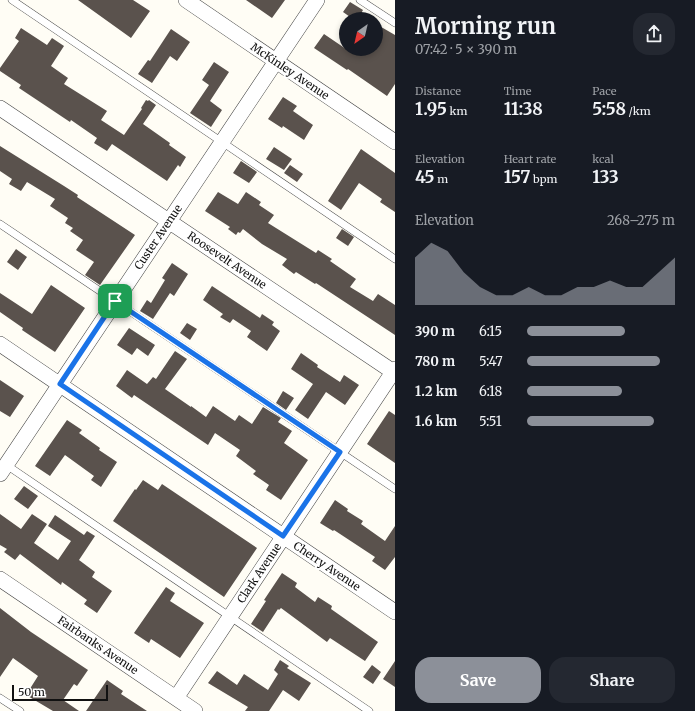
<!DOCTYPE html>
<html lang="en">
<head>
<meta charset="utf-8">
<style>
  :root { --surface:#171b24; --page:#242831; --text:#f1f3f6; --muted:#9ea1a6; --accent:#8c9099 }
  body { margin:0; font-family:Merriweather,serif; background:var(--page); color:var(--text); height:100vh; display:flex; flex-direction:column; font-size:15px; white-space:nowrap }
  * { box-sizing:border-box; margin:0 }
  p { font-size:13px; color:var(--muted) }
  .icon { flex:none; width:22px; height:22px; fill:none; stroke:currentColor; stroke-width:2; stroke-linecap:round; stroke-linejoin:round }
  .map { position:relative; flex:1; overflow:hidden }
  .sheet { display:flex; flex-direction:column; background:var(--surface); width:300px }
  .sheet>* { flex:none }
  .needle { width:26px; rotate:214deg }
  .buttons { position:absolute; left:339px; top:12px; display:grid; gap:8px }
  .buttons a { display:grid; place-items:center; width:44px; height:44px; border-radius:50%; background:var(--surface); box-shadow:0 2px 6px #0003; font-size:20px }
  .scale { position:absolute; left:12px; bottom:10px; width:96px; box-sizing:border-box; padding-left:4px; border:2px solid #111; border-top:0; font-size:11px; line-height:14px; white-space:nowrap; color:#111; -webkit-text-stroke:3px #fff; paint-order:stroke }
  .pin { position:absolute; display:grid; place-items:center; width:34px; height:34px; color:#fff; margin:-17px; border-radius:8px; box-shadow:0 2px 6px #0006 }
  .round { display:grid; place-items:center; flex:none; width:42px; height:42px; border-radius:16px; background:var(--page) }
  .overview { display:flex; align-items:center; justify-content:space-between; height:68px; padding:0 20px }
  h1 { font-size:22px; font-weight:700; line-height:30px }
  .figures { display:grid; grid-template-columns:repeat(3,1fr); gap:6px; height:68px; padding:4px 20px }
  .figures div { display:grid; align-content:center }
  .figures b { font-size:17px; font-weight:700 }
  .figures small { font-size:11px; font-weight:400 }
  .figures p { font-size:11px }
  .chart { height:112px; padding:8px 20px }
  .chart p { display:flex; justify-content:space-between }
  .chart svg { width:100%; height:72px; margin-top:4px; fill:var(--accent); opacity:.7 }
  .primary-button { display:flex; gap:8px; margin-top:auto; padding:8px 20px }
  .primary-button a { flex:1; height:46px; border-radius:16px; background:var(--accent); color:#fff; font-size:16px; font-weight:700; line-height:46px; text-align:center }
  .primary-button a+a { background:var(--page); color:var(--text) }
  ul { padding:0 20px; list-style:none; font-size:13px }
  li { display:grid; grid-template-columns:64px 48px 1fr; align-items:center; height:30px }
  li i { height:10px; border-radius:5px; background:var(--accent) }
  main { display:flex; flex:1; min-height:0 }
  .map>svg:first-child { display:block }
  .building { fill:#5a524d }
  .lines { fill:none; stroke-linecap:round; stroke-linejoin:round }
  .service-casing { stroke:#444; stroke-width:8 }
  .minor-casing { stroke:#444; stroke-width:16 }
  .service { stroke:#fff; stroke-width:7 }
  .minor { stroke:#fff; stroke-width:15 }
  .route-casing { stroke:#fff; stroke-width:8 }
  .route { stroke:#1a73e8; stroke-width:5 }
  .labels { text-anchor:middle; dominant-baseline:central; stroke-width:4; stroke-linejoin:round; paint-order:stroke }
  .street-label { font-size:11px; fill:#111; stroke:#fff }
</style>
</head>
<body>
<main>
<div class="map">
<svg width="395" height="711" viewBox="0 0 395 711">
  <rect width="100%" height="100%" fill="#fffdf5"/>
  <!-- building -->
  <path class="building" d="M 78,0 L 133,0 L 150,11 L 131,38 Z
    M 246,0 L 285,0 L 272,18 Z
    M 350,2 L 363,10 L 358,19 L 353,19 L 343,12 Z
    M 376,24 L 395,35 L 395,84 L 387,96 L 348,69 L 347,70 L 314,48 L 324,34 L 346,49 L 361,49 L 368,54 L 371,49 L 376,49 Z
    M 21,28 L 47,45 L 52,38 L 64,46 L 51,66 L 68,78 L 64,84 L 107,111 L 101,120 L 124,135 L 142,109 L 141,108 L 146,100 L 148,101 L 149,100 L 156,105 L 143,124 L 170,143 L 169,145 L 186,157 L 180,167 L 178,165 L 167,181 L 112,144 L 107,151 L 94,143 L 97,138 L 71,120 L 70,122 L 19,88 L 21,85 L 0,71 L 0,68 L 19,41 L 15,38 Z
    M 171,29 L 190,42 L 177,61 L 170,56 L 152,83 L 138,74 L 148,60 L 150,61 Z
    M 214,62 L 229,72 L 210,101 L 222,110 L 211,127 L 190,113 L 209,85 L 202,80 Z
    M 283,97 L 297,106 L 293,111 L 313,125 L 304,140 L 283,126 L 282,128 L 268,119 Z
    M 0,146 L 64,186 L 78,195 L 77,197 L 135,235 L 100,285 L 85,275 L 94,262 L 76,250 L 83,240 L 70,231 L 73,228 L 65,223 L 68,218 L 50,206 L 55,199 L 27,182 L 21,191 L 9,184 L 12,179 L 0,171 Z
    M 274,147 L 292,159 L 284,170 L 266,159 Z
    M 361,149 L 395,173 L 395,212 L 380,202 L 382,199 L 359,183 L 341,210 L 328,201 Z
    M 241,161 L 257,172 L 249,183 L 233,173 Z
    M 290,165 L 303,174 L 297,182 L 284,173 Z
    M 218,192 L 238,204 L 246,192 L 261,202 L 259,205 L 274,215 L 268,223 L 316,253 L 318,250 L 332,259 L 330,261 L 356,279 L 350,287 L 373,301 L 378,294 L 395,305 L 395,335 L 316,283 L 315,284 L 296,272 L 294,274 L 282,265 L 287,259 L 262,244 L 243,229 L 240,233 L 238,232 L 236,235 L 228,229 L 230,227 L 205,211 Z
    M 342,229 L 354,237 L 348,246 L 336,238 Z
    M 16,249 L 27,257 L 18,270 L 7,262 Z
    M 172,263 L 188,274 L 174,296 L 170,293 L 153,319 L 140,311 L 147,300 L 151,303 L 165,280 L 162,278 Z
    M 51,285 L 85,308 L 55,352 L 22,330 L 23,328 L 0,312 L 0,293 L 32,314 Z
    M 212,286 L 260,318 L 262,314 L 274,322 L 272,325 L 280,331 L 267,351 L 247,337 L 251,331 L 233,319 L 230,323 L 220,317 L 223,314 L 203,300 Z
    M 187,323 L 197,329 L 190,340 L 180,333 Z
    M 129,328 L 155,345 L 148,356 L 137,348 L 132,355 L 117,345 Z
    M 175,351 L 187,359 L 165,389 L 191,407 L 191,406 L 206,417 L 213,406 L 235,421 L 239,415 L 252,424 L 263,407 L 281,418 L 278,422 L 292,431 L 284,443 L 308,460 L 281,500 L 266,490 L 269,485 L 253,474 L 256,471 L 236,456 L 240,450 L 215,433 L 208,445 L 134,395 L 132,398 L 116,386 L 127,370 L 147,384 L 153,377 L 156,379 Z
    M 301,353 L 318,365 L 317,367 L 340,382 L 344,375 L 359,385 L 345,405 L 326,392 L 308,419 L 295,410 L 313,384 L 291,369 Z
    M 0,380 L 24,396 L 10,417 L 0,411 Z
    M 283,391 L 294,398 L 286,410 L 276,403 Z
    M 389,411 L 395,415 L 395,463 L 367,444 Z
    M 67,420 L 82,430 L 79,433 L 100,448 L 99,450 L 117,462 L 101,487 L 91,480 L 94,476 L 65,455 L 50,476 L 35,466 Z
    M 143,480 L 158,490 L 162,484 L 257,548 L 224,597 L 113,521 L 135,489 L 136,490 Z
    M 24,486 L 38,496 L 28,509 L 14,499 Z
    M 335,500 L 348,509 L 347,511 L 363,521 L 361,524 L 385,541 L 395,526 L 395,557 L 385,570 L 372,561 L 375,557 L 334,530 L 333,531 L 320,523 Z
    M 0,514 L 21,529 L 32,514 L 47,524 L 34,543 L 58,560 L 71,541 L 48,526 L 55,515 L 84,535 L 87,531 L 95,536 L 79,560 L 95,572 L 92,577 L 112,591 L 97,613 L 84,604 L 87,600 L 62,582 L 61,585 L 20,554 L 15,560 L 4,552 L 7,549 L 0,545 Z
    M 282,573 L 297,583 L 295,587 L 315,602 L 318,597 L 332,606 L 331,609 L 378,642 L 365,661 L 330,638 L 327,642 L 281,608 L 279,610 L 278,609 L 263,632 L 251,624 L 266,601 L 264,600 Z
    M 166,587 L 175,593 L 170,601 L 204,623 L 180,658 L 151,639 L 149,643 L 134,633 Z
    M 0,608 L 31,632 L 88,670 L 77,686 L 74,684 L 63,700 L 79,711 L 53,711 L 26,695 L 38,676 L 13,658 L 0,677 Z
    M 280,660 L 289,666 L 287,668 L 311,683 L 299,701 L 283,690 L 269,711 L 245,711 L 248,707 L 208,683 L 217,671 L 237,685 L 244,674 L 268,690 L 278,674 L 274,670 Z
    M 395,661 L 395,687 L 383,679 Z
    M 372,665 L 381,672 L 373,684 L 363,677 Z
    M 107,680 L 123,691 L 121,694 L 147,711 L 86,711 Z"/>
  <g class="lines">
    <defs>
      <path id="service" d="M 12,0 L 395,259
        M 360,0 L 395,23
        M 0,224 L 395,489
        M 5,464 L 369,711
        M 0,698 L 20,711"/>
      <path id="minor" d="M 186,0 L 395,142
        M 0,108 L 395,373
        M 0,344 L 395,612
        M 0,474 L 317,0
        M 0,579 L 195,711
        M 176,698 L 395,369"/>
    </defs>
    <!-- service casing -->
    <use href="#service" class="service-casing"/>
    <!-- minor casing -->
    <use href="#minor" class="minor-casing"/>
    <!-- service -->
    <use href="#service" class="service"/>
    <!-- minor -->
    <use href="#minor" class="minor"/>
  </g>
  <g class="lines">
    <defs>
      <path id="route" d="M 115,301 L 340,452 L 283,536 L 60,384 Z"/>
    </defs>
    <!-- route casing -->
    <use href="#route" class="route-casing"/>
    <!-- route -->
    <use href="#route" class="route"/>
  </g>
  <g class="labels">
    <!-- street labels -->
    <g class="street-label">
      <text transform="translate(290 71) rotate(34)">McKinley Avenue</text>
      <text transform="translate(158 237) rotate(-56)">Custer Avenue</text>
      <text transform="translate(227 260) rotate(34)">Roosevelt Avenue</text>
      <text transform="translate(327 566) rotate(34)">Cherry Avenue</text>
      <text transform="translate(259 573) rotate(-56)">Clark Avenue</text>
      <text transform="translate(98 645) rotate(34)">Fairbanks Avenue</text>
    </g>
  </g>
</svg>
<div class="buttons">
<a><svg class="needle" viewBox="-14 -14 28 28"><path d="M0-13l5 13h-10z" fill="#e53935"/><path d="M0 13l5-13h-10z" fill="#9ea1a6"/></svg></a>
</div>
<div class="scale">50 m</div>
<div class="pin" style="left:115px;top:301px;background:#1e9e55"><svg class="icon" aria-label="arrive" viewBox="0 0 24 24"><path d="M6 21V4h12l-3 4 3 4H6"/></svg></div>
</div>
<section class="sheet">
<div class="overview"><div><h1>Morning run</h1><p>07:42 · 5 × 390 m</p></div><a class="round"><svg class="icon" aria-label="share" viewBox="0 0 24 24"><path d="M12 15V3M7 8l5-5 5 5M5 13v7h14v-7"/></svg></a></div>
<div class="figures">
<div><p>Distance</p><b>1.95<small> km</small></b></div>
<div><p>Time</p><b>11:38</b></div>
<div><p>Pace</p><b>5:58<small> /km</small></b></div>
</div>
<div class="figures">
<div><p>Elevation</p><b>45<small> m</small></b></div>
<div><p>Heart rate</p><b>157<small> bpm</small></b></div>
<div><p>kcal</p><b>133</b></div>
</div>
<div class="chart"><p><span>Elevation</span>268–275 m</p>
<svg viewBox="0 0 160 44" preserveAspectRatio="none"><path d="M0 44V15L10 6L20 11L30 24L40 33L50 38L60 38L70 33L80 38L90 38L100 33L110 33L120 29L130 33L140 33L150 24L160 15V44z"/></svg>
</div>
<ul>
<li><b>390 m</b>6:15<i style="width:66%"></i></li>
<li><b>780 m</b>5:47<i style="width:90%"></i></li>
<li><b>1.2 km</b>6:18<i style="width:64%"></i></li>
<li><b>1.6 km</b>5:51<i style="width:86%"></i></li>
</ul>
<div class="primary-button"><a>Save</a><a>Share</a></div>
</section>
</main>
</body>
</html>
